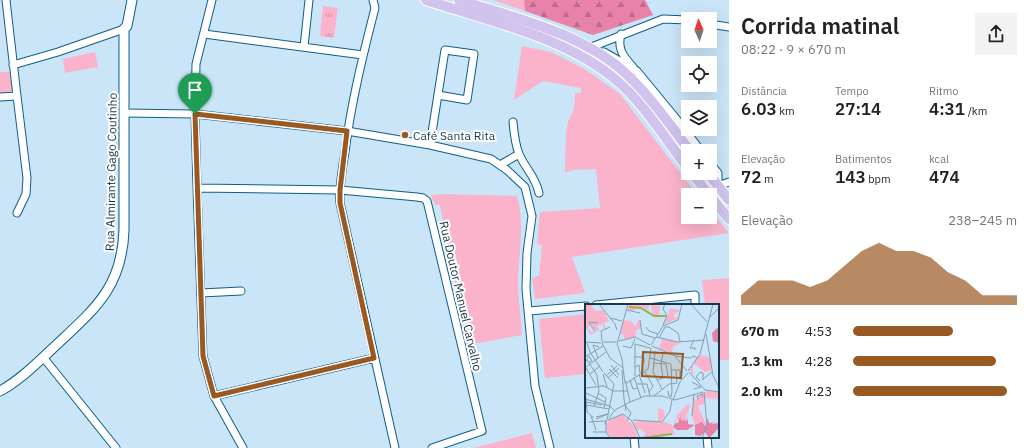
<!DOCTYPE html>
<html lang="pt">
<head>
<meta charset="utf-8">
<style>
  :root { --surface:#fff; --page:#f2f2f2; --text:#222; --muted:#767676; --accent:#995922 }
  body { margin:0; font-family:"IBM Plex Sans",sans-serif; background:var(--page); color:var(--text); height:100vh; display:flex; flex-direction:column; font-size:15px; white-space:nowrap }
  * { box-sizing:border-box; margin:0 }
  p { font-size:13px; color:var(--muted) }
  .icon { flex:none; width:22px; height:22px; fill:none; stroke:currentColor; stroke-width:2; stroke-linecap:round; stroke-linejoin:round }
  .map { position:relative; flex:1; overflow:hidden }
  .drawer { display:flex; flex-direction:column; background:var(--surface); width:300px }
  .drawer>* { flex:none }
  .needle { width:26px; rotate:357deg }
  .buttons { position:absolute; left:681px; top:12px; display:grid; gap:8px }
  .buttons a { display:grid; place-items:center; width:36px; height:36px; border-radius:0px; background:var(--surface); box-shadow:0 4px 16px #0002; font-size:20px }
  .pin { position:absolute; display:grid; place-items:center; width:34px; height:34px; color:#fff; margin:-41px -17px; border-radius:50% 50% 50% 0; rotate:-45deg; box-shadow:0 0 4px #0007 }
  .pin .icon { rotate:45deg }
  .round { display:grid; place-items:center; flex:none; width:42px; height:42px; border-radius:0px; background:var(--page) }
  .overview { display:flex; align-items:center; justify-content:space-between; height:68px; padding:0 12px }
  h1 { font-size:22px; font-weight:600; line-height:30px }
  .stats { display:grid; grid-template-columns:repeat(3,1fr); gap:6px; height:68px; padding:4px 12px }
  .stats div { display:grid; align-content:center }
  .stats b { font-size:17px; font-weight:600 }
  .stats small { font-size:11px; font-weight:400 }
  .stats p { font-size:11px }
  .chart { height:112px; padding:8px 12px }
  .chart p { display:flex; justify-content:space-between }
  .chart svg { width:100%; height:72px; margin-top:4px; fill:var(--accent); opacity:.7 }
  ul { padding:0 12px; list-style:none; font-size:13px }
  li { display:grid; grid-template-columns:64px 48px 1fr; align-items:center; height:30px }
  li i { height:10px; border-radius:5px; background:var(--accent) }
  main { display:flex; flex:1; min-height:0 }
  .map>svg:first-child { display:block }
  .green { fill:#fab3cb }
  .forest { fill:url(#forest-firs) }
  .park { fill:url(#park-tufts) }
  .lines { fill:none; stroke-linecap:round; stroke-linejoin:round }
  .street-casing { stroke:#0c5f87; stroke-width:9 }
  .secondary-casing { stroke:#0c5f87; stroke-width:11 }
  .primary-casing { stroke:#fff; stroke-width:12 }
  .street { stroke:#fff; stroke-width:7 }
  .secondary { stroke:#fff; stroke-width:9 }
  .primary { stroke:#d0c3ee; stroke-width:10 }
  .route-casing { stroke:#fff; stroke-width:8 }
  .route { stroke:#995922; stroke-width:5 }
  .poi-dot { fill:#995922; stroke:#fff; stroke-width:1.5 }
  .labels { text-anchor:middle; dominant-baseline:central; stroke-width:4; stroke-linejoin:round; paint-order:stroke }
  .poi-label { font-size:12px; fill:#19374a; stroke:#fff; text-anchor:start }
  .street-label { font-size:12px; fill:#19374a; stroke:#fff }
  .inset-river { fill:none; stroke:#9eaf44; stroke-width:2 }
  .inset-road { fill:none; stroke:#839fb2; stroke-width:1 }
  .view { fill:#995922; fill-opacity:0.15; stroke:#995922; stroke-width:2 }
  .inset-edge { fill:none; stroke:#19374a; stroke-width:2 }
</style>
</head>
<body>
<main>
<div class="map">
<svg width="729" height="448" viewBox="0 0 729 448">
  <defs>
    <pattern id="forest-firs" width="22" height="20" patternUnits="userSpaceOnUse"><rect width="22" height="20" fill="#e982a8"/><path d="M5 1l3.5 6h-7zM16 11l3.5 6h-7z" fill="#bc6b8b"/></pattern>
    <pattern id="park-tufts" width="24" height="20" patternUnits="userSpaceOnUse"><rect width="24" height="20" fill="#fab3cb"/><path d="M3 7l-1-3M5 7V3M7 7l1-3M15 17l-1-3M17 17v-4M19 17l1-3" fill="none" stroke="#ca92a7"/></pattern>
  </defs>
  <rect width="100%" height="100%" fill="#cae5f8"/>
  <!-- green -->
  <path class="green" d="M 440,0 L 447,0 C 504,19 568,32 615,70 C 642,91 666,128 688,155 L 688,160 C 665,131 643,96 614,72 C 569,34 495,18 440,0 Z
    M 493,0 L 524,0 L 525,11 Z
    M 522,46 L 551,52 L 583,68 L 620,94 L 697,195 L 688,195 L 688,217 L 710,217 L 710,210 L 729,233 L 572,257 L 585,293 L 535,299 L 532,278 L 539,276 L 542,246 L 537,243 L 540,212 L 600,208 L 596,169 L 573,170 L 565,173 L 566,132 L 568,122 L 574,109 L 575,93 L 581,93 L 581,88 L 543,81 L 514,100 Z
    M 95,52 L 98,67 L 65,73 L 63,59 Z
    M 0,72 L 10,72 L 12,92 L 0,93 Z
    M 441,194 L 517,196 C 525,222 519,252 518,279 C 518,297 521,316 522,335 L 467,345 L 440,205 L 435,205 L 431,195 Z
    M 729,278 L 729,360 L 718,360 L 718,305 L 705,305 L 702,280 Z
    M 586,314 L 586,374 L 545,378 L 539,319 Z
    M 532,433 L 536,448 L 474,448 Z"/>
  <!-- forest -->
  <path class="forest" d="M 524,0 L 645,0 L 653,15 L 593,35 L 525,11 Z"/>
  <!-- park -->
  <path class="park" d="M 323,6 L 338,8 L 334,38 L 320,36 Z"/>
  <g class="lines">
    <defs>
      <path id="street" d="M 6,0 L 17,96
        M 212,0 L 196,64 L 195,114 L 197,188 L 203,356 L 214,396 L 243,448
        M 373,0 L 375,8 C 363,55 351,103 345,152 C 342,169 339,186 340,203 L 395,448
        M 710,24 L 729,27
        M 204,34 L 363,55
        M 621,34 C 617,49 623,56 633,67
        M 304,47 L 309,0
        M 589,48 L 663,19 L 688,20
        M 604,52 L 637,71 L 674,116 L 701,151
        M 13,65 L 58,52 L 124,29
        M 0,97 L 17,96 L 27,178 L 26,194 L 17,213
        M 124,113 L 195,114 L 347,131 L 430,145 L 491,159 L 507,170 L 525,187 L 532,216 L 527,253 L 526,289 L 535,386 L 550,448
        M 513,122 C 514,133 515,144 519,154 C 526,170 535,175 539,193
        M 430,145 L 445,50 L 474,54 L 467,100 L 438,95
        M 710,163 L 718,173 L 718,186 L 729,182
        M 500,165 L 519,154
        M 197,188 L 340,190 L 417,197 L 423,198 L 427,201 L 482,431 L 432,448
        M 201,293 L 241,291
        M 596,305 L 695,295 L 695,305
        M 529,311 L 586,306
        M 43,357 L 116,448
        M 214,396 L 374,358
        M 634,437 L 635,448
        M 707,437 L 708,448"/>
      <path id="secondary" d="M 0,391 C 19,381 37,363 52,349 C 92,311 122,290 124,230 L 124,29 L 127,26 L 132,0"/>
      <path id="primary" d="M 426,0 C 489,21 563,36 615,79 C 643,102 666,140 688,168
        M 459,0 C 515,18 578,32 623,71 C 649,94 669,124 690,151
        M 692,173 L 709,195
        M 708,173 L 729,200
        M 710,196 L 729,219"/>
    </defs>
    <!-- street casing -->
    <use href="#street" class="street-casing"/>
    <!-- secondary casing -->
    <use href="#secondary" class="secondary-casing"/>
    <!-- primary casing -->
    <use href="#primary" class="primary-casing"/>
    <!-- street -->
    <use href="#street" class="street"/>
    <!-- secondary -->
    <use href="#secondary" class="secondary"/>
    <!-- primary -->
    <use href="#primary" class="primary"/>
  </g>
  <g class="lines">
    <defs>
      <path id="route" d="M 195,114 L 347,131 L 340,190 L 340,203 L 374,358 L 214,396 L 203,356 Z"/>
    </defs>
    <!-- route casing -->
    <use href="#route" class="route-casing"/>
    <!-- route -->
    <use href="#route" class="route"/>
  </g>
  <!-- markers -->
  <circle class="poi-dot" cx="405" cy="135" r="4"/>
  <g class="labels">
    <!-- poi labels -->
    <g class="poi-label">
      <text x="413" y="135">Café Santa Rita</text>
    </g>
    <!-- street labels -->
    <g class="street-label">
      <text transform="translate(111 172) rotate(-89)">Rua Almirante Gago Coutinho</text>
      <text transform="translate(461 296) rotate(77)">Rua Doutor Manuel Carvalho</text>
    </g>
  </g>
  <!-- overview -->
  <g transform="translate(585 304)">
    <rect width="134" height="134" fill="#cae5f8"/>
    <path d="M 0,0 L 6,0 L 10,7 L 19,6 L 24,17 L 18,19 L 22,25 L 20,26 L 17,20 L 11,22 L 15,26 L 10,27 L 6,20 L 3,24 L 6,28 L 10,28 L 6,31 L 0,22 ZM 45,0 L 57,1 L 65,0 L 62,6 L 57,2 L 47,7 L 42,6 ZM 66,0 L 78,3 L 75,3 L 74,11 L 68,11 ZM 86,4 L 96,7 L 90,9 L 89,13 L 94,14 L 79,20 ZM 39,16 L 46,17 L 51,23 L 53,16 L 55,17 L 56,25 L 52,25 L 50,33 L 39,35 L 39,31 L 35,30 ZM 77,35 L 96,38 L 88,43 L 87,49 L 74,45 ZM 115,51 L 125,54 L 127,66 L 120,68 L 108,59 L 108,72 L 105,66 L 109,58 ZM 122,87 L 134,88 L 134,103 L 132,95 L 121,94 L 119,100 L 113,102 L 121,120 L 110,121 L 107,112 L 109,97 L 106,94 L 113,96 L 112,92 ZM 103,100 L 105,102 L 101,113 L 102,117 L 95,117 L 95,112 L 90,119 L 92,111 ZM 73,104 L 79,106 L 80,113 L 76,117 L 73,117 Z" fill="#fab3cb"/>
    <path d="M 134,22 L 134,39 L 128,37 L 127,29 ZM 95,112 L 96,116 L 102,117 L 103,114 L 103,120 L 110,121 L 117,118 L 120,122 L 123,114 L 124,119 L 130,118 L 126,120 L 134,119 L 134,124 L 124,134 L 120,128 L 115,132 L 110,131 L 110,121 L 102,126 L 92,126 L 88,123 L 90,119 L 93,119 Z" fill="#e982a8"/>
    <path d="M 38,110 L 43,118 L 46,118 L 53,133 L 26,134 L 22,128 L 21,120 L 24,116 ZM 55,117 L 80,118 L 87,121 L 90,130 L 55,134 L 61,130 L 55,125 L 51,127 L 49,119 Z" fill="#fab3cb"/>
    <path class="inset-river" d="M 44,3 L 56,4 L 69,12 L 81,12M 58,134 L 87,130"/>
    <path class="inset-road" d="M 14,0 L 30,20 L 32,26M 106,0 L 122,18M 42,6 L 55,9M 25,14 L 37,17M 124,14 L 134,4M 55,16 L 57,30 L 70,34M 78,21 L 82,12 L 78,5 L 80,0M 61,23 L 64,27 L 73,30M 10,28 L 4,18 L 13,19M 121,30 L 128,71 L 134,84M 71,33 L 93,38 L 119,36M 74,34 L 80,23 L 84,23 L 93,29 L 95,37M 109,36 L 105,44 L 110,44 L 110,46M 17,37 L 16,27 L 25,23M 34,37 L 50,33 L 65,41M 0,38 L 16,39M 17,38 L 31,38M 2,39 L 5,48 L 18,68M 17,39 L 25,54 L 38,64M 32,40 L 37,55 L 38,64 L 40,79 L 41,80 L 41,77M 32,40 L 43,0M 66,41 L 78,22 L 93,16 L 97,0M 38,42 L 46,44 L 50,35M 67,42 L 90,52 L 102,67M 70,47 L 68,68 L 77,85M 90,52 L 105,54 L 109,52 L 112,54M 0,53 L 18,42M 49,53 L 59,53 L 59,59M 13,54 L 8,41 L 14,43M 65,54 L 86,60 L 87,88M 2,56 L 12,71 L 14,87 L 9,102M 1,57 L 4,52 L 7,57 L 4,58M 68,59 L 81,60 L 83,73 L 78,74M 26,61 L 34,71M 50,63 L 54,61 L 55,69M 0,64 L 21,48M 1,64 L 11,81M 24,65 L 33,74M 37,66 L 39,95M 86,66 L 95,66 L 95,76M 103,67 L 115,50 L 128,0M 60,68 L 68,82 L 64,88M 104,68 L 120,86M 19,69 L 29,80M 5,70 L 15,62M 18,70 L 22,83M 54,70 L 60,89M 21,72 L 32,62M 50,72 L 50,40 L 65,44M 49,73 L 56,94M 23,74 L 34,64M 45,76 L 48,85 L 53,84M 72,76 L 78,74 L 76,60 L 78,49M 117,76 L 127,68M 115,77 L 111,73 L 115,68 L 118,69 L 118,76M 107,78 L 116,83 L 109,85M 42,79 L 63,65 L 66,44M 41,80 L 45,98 L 60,92 L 77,92 L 90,96 L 118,88M 52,80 L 62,80 L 65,92M 17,81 L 28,87 L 43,87M 1,84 L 18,82M 0,85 L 2,108 L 9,114M 120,86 L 134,88M 83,87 L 84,92 L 86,93 L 87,88M 1,89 L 20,98M 13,89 L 21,94 L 19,104M 69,92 L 84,80 L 92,79 L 91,66M 0,95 L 25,102 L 29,106M 39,95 L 41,107M 88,96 L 95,78 L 103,69M 113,96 L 112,92 L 117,90 L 118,93M 1,98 L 17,101M 1,101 L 24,105M 40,101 L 46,109 L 42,117M 38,110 L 47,117 L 55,134M 6,112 L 11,126M 107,112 L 109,90M 11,113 L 23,110M 24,114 L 30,106 L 45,98M 11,115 L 23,110M 22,116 L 29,80M 23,116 L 38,110M 48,116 L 77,118 L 85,107 L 87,96M 4,118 L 20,117M 20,120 L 21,116 L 21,128 L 25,134M 8,128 L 21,128M 117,134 L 122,121 L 119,88"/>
    <path class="view" d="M 58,48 L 98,50 L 96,74 L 57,72 Z"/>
    <rect width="134" height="134" class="inset-edge"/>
  </g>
</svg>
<div class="buttons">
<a><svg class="needle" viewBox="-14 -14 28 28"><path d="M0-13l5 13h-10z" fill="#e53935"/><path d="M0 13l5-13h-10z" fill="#767676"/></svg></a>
<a><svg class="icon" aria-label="locate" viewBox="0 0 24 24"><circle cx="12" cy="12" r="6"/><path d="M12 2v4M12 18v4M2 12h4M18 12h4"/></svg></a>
<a><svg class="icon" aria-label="layers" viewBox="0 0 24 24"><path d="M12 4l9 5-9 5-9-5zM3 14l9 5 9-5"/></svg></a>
<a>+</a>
<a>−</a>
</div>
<div class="pin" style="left:195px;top:114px;background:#1e9e55"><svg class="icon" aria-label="arrive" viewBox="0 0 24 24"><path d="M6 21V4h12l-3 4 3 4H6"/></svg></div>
</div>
<section class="drawer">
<div class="overview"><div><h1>Corrida matinal</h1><p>08:22 · 9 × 670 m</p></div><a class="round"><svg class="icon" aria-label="share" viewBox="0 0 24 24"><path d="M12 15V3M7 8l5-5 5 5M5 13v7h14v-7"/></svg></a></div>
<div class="stats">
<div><p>Distância</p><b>6.03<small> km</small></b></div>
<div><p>Tempo</p><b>27:14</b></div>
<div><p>Ritmo</p><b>4:31<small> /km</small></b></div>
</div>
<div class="stats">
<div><p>Elevação</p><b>72<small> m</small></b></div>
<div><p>Batimentos</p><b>143<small> bpm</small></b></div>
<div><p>kcal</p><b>474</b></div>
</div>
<div class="chart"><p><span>Elevação</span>238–245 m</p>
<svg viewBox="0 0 160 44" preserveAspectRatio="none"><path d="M0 44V38L10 29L20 29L30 29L40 33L50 29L60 20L70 11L80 6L90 11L100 11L110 15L120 24L130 29L140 38L150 38L160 38V44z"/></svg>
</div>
<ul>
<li><b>670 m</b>4:53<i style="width:61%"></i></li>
<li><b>1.3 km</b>4:28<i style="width:87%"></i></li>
<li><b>2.0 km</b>4:23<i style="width:94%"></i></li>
</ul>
</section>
</main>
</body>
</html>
